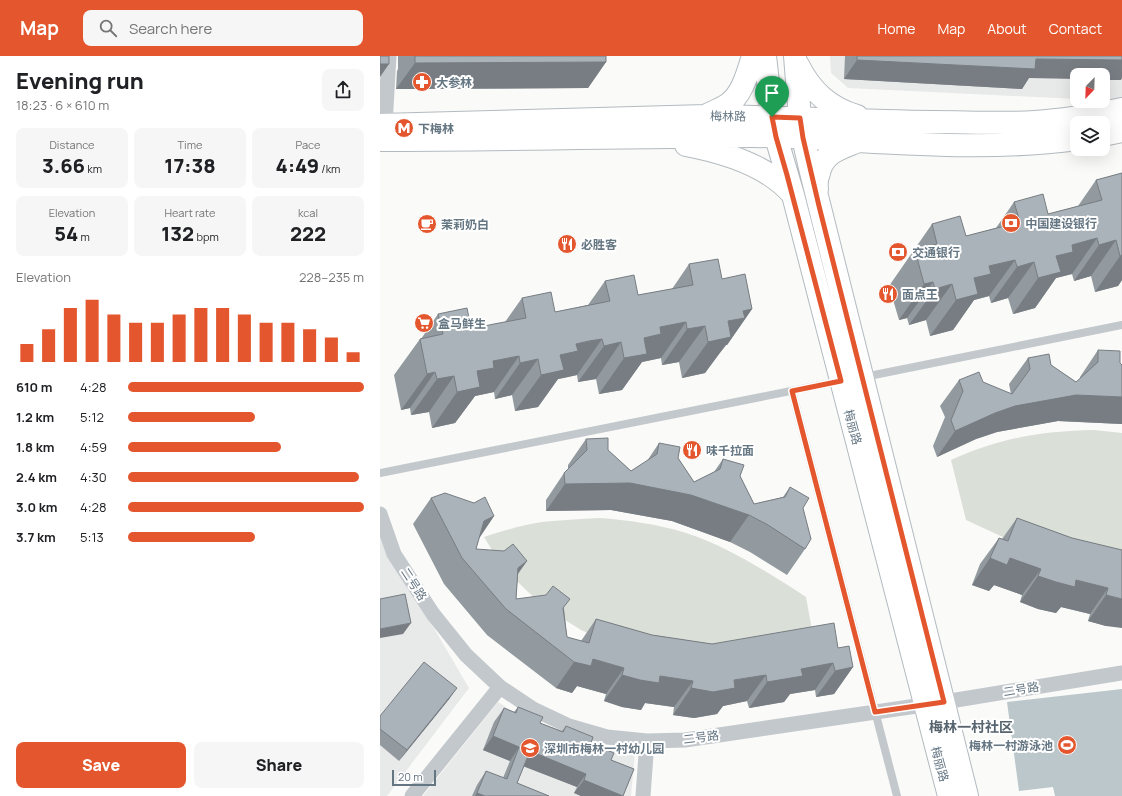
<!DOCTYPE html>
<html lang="en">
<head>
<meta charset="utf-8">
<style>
  :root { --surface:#fff; --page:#f6f6f6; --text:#202124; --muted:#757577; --accent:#e4572e }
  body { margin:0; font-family:Manrope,"Noto Sans SC",sans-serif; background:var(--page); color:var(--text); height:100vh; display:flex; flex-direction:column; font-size:15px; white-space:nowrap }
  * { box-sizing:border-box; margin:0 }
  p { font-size:13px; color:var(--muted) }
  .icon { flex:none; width:22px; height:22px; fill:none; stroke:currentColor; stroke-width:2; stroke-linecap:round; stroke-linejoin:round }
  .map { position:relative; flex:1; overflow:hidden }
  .panel { display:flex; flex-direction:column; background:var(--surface); width:380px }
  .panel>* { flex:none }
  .needle { width:26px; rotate:203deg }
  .buttons { position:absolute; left:690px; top:12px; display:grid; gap:8px }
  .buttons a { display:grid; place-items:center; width:40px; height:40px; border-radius:8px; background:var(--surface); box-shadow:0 4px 16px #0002; font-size:20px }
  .scale { position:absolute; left:12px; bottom:10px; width:44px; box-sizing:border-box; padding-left:4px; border:2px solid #657683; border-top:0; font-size:11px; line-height:14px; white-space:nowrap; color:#657683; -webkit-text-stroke:3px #fff; paint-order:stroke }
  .pin { position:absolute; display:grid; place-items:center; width:34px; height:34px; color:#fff; margin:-41px -17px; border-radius:50% 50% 50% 0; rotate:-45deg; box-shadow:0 0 4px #0007 }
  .pin .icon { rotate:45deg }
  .round { display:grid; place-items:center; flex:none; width:42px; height:42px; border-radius:8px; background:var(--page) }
  .head { display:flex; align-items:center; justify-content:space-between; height:68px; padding:0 16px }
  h1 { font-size:22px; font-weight:800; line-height:30px }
  .metrics { display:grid; grid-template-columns:repeat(3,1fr); gap:6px; height:68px; padding:4px 16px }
  .metrics div { display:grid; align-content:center; border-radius:8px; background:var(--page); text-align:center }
  .metrics b { font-size:20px; font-weight:800 }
  .metrics small { font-size:11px; font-weight:400 }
  .metrics p { font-size:11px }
  .chart { height:112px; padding:8px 16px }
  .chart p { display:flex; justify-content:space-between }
  .chart svg { width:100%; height:72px; margin-top:4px; stroke:var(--accent); stroke-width:6 }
  .action { display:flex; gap:8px; margin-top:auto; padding:8px 16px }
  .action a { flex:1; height:46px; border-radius:8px; background:var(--accent); color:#fff; font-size:16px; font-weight:800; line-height:46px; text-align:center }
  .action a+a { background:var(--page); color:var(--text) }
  ul { padding:0 16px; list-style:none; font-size:13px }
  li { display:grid; grid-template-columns:64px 48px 1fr; align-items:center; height:30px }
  li i { height:10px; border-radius:5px; background:var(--accent) }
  header { display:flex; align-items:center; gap:24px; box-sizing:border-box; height:56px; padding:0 20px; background:var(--accent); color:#fff }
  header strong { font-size:19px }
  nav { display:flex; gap:22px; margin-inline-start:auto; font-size:14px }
  .search { width:280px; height:36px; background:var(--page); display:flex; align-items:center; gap:10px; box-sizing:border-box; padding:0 14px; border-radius:8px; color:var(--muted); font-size:15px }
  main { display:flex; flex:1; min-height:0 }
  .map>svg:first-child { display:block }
  .built { fill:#e8e9e9 }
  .green { fill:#dadfd7 }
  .water { fill:#bbc7cb }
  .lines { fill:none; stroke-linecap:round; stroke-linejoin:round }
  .secondary-casing { stroke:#b3babf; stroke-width:24 }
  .lane { stroke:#c3c8cc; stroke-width:8 }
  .street { stroke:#c3c8cc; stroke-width:15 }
  .secondary { stroke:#fff; stroke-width:22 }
  .wall { fill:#929a9f }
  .shaded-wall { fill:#777d82 }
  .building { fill:#aab3b9; stroke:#777d82 }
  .route-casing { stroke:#fff; stroke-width:8 }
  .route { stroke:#e4572e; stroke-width:5 }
  .labels { text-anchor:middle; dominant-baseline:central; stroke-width:4; stroke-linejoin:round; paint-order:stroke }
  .poi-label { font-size:12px; font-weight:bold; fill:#657683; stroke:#fff; text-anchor:start }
  .street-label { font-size:12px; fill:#657683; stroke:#fff }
  .quarter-label { font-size:14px; font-weight:bold; fill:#57646e; stroke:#fff }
</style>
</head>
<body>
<header>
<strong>Map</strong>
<div class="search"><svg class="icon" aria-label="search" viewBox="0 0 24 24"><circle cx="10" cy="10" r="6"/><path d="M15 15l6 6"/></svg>Search here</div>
<nav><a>Home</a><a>Map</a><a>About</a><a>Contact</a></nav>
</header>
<main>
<section class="panel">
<div class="head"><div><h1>Evening run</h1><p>18:23 · 6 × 610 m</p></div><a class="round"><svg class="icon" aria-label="share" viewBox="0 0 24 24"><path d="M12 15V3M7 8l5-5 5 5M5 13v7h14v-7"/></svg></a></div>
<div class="metrics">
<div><p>Distance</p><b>3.66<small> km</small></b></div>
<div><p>Time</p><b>17:38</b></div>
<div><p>Pace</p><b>4:49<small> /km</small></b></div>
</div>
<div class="metrics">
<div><p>Elevation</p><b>54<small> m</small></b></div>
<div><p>Heart rate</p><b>132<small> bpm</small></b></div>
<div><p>kcal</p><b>222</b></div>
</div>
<div class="chart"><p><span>Elevation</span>228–235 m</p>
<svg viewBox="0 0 160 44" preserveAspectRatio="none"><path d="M5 44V33M15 44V24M25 44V11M35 44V6M45 44V15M55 44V20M65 44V20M75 44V15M85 44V11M95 44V11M105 44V15M115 44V20M125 44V20M135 44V24M145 44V29M155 44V38"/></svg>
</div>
<ul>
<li><b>610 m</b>4:28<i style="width:100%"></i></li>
<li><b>1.2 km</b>5:12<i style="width:54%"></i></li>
<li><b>1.8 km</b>4:59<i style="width:65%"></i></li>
<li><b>2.4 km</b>4:30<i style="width:98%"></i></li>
<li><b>3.0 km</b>4:28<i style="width:100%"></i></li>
<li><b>3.7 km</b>5:13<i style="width:54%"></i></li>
</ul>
<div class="action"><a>Save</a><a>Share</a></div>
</section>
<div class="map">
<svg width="742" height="740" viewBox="0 0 742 740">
  <rect width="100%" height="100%" fill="#fafaf8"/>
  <!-- built -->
  <path class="built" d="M 450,0 L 742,0 L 742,44 L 739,45 L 723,44 L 723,19 L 697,19 L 697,43 L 468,32 L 451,17 Z
    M 0,480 L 89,632 L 7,740 L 0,740 Z
    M 118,646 L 138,659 L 206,689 L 230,694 L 255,697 L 251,740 L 43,740 Z"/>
  <!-- green -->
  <path class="green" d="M 714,374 L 742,377 L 742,518 L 649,493 L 586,464 L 571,404 C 619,382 662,375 714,374 Z
    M 219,462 C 248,464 277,468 306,477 C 349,491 387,516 426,541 L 434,585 L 320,604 L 221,583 L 201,574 L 182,562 L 163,549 L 147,535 L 131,519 L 117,502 L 104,481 C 123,475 142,469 162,466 C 181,464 200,463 219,462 Z"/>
  <!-- water -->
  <path class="water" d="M 742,633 L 742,740 L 675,740 L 673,731 L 639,735 L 627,646 Z"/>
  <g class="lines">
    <defs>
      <path id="secondary" d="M 385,0 L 392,61 L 396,81 L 413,139 L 569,740
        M 415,0 L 420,62 L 423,82 L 430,112 L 587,740
        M 418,9 C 431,35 449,52 477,60
        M 327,59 C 333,56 341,53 347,49 C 362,40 368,16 373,0
        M 0,69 L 326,60 C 401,61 477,65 553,66 C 587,66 621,68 655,66 C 685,64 713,59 742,53
        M 723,79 L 742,75
        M 0,84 C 124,84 248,81 372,80 C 407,80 442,83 477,85 C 550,89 624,93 697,83
        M 306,89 C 343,96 388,109 413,139
        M 437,133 C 436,127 437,122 439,117 C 443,97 459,93 476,86"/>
    </defs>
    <!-- secondary casing -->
    <use href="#secondary" class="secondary-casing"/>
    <!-- lane -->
    <path class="lane" d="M 484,321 L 742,269
      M 412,335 L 517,740
      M 0,417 L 461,325"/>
    <!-- street -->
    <path class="street" d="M 5,69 L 9,0
      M 0,458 L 14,498 L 53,558 L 86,599 L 120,631 L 153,653 L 189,670 L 227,681 L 267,685 L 305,684 L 564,646 L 742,617
      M 32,740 L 120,631
      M 263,740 L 267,685"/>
    <!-- secondary -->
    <use href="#secondary" class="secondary"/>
  </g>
  <!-- wall -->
  <path class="wall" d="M 18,0 L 226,0 L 226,6 L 208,32 L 16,33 L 17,15 L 18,13 Z
    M 465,0 L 742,0 L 741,24 L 723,24 L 723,19 L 649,22 L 642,33 L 464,23 Z
    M 742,117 L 742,224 L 738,230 L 715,236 L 711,220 L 694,225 L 692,218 L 676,222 L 655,252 L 633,258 L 628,242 L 611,247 L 609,240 L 594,244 L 573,274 L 550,280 L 546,264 L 529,269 L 527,262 L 519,264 L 509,230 L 552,168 L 586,180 L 616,172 L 634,146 L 668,158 L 698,150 L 716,124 Z
    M 309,208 L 342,223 L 372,253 L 347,289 L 346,289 L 339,298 L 325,317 L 302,322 L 299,306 L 282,309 L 281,302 L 262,306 L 242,334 L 219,338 L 216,323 L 198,326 L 197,319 L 184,322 L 178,323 L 158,351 L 135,355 L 132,339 L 115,343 L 114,336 L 95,340 L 75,367 L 52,372 L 49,356 L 31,359 L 30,352 L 21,354 L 14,319 L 40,283 L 41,283 L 58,258 L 91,273 L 125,266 L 142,242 L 175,256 L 208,249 L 225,225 L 258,239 L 292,233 Z
    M 718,294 L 740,307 L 742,368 L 678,365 L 617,376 L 596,383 L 557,401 L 553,390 L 565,361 L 560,350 L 579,324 L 603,326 L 631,338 L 629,328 L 648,302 L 671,309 L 696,326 L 700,323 L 700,321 Z
    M 206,383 L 228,394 L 251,415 L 267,405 L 279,387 L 298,402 L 314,426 L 334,416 L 343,403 L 360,420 L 374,448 L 403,441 L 410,431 L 423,452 L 425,493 L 407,519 L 370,496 L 350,486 L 292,465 L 231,454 L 166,455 L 166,444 L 184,417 L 188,414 L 188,409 Z
    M 51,442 L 114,460 L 99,482 L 96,493 L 147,505 L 138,518 L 136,543 L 184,552 L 187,581 L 201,585 L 216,563 L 272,579 L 332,588 L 458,592 L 473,611 L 454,638 L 436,641 L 435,634 L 410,638 L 404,646 L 387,649 L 369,652 L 367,645 L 343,650 L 337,658 L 314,662 L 293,659 L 294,651 L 265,647 L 261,654 L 242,651 L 224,645 L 226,638 L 197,630 L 192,637 L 176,632 L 107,579 L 64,528 L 33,468 Z
    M 637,462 L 692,482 L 742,494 L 726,570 L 708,565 L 710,558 L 681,551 L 676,557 L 658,553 L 640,546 L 642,539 L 614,529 L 609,535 L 592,529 L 600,508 L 619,482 L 622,483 Z
    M 70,642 L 19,705 L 0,689 L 0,660 Z
    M 138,651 L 160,667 L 182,675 L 186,670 L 211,687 L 231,704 L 254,713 L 243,740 L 201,740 L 194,737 L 197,731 L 144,710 L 137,727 L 169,740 L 92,740 L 97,729 L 106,715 L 123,722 L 130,705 L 103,694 L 114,666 L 124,652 L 134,656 Z"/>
  <!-- shaded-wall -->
  <path class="shaded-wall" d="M 656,3 L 742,4 L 742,22 L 741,24 L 723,24 L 723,19 L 697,19 L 697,23 L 649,22 L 642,33 L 464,23 L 477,4 Z
    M 226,6 L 208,32 L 16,33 L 35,7 Z
    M 0,8 L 9,8 L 0,21 Z
    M 717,182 L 692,218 L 676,222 L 655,252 L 633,258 L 658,222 L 676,200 L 692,189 Z
    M 736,184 L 711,220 L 694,225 L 719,189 Z
    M 742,199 L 742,224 L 738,230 L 715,236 L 740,200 Z
    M 635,204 L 609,240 L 594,244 L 573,274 L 550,280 L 576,244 L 594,222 L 609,210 Z
    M 654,206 L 628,242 L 611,247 L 637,211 Z
    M 553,226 L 527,262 L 519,264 L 544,228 Z
    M 572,228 L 546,264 L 529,269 L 555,233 Z
    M 372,253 L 347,289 L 346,289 L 339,298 L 325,317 L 302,322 L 328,286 L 348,265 L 363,255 Z
    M 306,266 L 281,302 L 262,306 L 242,334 L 219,338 L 244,302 L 264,282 L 280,271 Z
    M 325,270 L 299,306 L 282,309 L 307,273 Z
    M 222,283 L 197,319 L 178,323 L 158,351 L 135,355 L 161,319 L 180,299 L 196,288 Z
    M 241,286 L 216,323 L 198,326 L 224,290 Z
    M 139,300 L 114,336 L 95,340 L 75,367 L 52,372 L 77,336 L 97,315 L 113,305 Z
    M 158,303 L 132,339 L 115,343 L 140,307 Z
    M 55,316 L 30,352 L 21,354 L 47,318 Z
    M 74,320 L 49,356 L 31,359 L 57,323 Z
    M 696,339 L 742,341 L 742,368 L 678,365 L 617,376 L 596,383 L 557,401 L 575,375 L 615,357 L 635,350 Z
    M 250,427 L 311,439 L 369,459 L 350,486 L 292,465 L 231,454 L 166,455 L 185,428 Z
    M 114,460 L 96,487 L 104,465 Z
    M 610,502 L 630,502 L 661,513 L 642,539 L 614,529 L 609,535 L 592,529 Z
    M 147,505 L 128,531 L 138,512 Z
    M 658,520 L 696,524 L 728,532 L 710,558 L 681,551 L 676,557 L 658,553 L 640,546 Z
    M 726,539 L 742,543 L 742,572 L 726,570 L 708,565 Z
    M 31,567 L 23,578 L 0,582 L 0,573 Z
    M 213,603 L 244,612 L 226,638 L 197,630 L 192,637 L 176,632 L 194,606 Z
    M 453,607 L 435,634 L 410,638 L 404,646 L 369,652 L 387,626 L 421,613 Z
    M 473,611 L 454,638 L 436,641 L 455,615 Z
    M 242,619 L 280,620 L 313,625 L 294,651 L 265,647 L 261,654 L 242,651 L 224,645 Z
    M 386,619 L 367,645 L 343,650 L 337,658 L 314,662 L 293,659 L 311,632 Z
    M 77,632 L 70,642 L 19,705 L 27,694 Z
    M 113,680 L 139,691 L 130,705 L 103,694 Z
    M 150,695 L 206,718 L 197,731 L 140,709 Z
    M 204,724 L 243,740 L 201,740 L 194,737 Z
    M 97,737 L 105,740 L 95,740 Z"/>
  <!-- building -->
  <path class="building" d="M 0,0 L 9,0 L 9,8 L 0,8 Z
    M 35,0 L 226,0 L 226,6 L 35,7 Z
    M 477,0 L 742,0 L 742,4 L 656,3 L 655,13 L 477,4 Z
    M 742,117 L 742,199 L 740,200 L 736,184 L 719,189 L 717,182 L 692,189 L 693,196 L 676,200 L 681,216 L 658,222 L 654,206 L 637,211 L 635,204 L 609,210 L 611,218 L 594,222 L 598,238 L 576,244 L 572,228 L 555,233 L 553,226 L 544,228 L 535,194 L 557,188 L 552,168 L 580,160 L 586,180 L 617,172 L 640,166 L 634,146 L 663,138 L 668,158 L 722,144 L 716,124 Z
    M 338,203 L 342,223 L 365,218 L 372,253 L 363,255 L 365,262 L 348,265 L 351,281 L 328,286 L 325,270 L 307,273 L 306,266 L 280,271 L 281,278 L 264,282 L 267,298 L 244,302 L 241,286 L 224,290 L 222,283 L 209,285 L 196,288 L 198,295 L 180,299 L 184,314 L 161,319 L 158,303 L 140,307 L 139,300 L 113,305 L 114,312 L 97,315 L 100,331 L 77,336 L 74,320 L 57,323 L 55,316 L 47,318 L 40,283 L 63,278 L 58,258 L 87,252 L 91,273 L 114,268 L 146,262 L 142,242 L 171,236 L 175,256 L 230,245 L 225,225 L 254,219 L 258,239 L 313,229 L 309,208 Z
    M 718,294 L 740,295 L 740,307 L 742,309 L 742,341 L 696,339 L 635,350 L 615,357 L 575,375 L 571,364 L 583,335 L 579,324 L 599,316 L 603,326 L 632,338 L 650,313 L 648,302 L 669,298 L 671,309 L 696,326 L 718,306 Z
    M 228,382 L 228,394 L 251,415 L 277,398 L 279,387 L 300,391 L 298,402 L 314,426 L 340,413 L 343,403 L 364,409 L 360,420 L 374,448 L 405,441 L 410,431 L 429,442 L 423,452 L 431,483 L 425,493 L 388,469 L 369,459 L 311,439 L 250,427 L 185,428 L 184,417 L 207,394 L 206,383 Z
    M 65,437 L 94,447 L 105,441 L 114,460 L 104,465 L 96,493 L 124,495 L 133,488 L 147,505 L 138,512 L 136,543 L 166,539 L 173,530 L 190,543 L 183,552 L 187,581 L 209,587 L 216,563 L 272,579 L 332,588 L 454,567 L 458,592 L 469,590 L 473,611 L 455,615 L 453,607 L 421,613 L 423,620 L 387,626 L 386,619 L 354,624 L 355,632 L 333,636 L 311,632 L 313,625 L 280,620 L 279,627 L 260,624 L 242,619 L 244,612 L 213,603 L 211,610 L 194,606 L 126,553 L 82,502 L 51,442 Z
    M 637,462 L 692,482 L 742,494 L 742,543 L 726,539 L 728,532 L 696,524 L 695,531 L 676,526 L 658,520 L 661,513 L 630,502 L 627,509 L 610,502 L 619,482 L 628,485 Z
    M 25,538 L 31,567 L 0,573 L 0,543 Z
    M 44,606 L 77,632 L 27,694 L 0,673 L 0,660 Z
    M 138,651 L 163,661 L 160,667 L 183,676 L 186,670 L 213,681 L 211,687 L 234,697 L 231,704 L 254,713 L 243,740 L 204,724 L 206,718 L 150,695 L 137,727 L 169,740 L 105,740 L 97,737 L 106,715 L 127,723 L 139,691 L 113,680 L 124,652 L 136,657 Z"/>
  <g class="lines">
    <defs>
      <path id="route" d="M 392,61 L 420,62 L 423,82 L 439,150 L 564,646 L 495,656 L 412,335 L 461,325 L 407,119 L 396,81 Z"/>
    </defs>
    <!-- route casing -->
    <use href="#route" class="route-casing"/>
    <!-- route -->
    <use href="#route" class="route"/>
  </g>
  <!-- icons -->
  <defs>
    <symbol id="pharmacy-disc" viewBox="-11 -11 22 22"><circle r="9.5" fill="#e4572e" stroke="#fff"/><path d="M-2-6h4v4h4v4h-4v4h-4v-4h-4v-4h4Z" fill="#fff"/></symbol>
    <symbol id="metro-disc" viewBox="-11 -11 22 22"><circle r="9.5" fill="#e4572e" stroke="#fff"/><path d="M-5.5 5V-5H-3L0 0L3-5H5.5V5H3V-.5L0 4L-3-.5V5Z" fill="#fff"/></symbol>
    <symbol id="bank-disc" viewBox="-11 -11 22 22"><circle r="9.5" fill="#e4572e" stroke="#fff"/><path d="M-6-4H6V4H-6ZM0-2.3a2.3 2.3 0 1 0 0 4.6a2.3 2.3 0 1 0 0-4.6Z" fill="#fff"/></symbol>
    <symbol id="cafe-disc" viewBox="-11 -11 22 22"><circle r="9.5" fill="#e4572e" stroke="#fff"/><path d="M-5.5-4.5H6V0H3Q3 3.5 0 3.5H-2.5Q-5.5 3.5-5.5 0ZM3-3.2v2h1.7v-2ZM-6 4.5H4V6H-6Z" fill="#fff"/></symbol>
    <symbol id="restaurant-disc" viewBox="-11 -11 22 22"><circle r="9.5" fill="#e4572e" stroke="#fff"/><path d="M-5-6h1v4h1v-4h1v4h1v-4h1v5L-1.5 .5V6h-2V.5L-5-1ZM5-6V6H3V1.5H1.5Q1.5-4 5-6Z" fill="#fff"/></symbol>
    <symbol id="supermarket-disc" viewBox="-11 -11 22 22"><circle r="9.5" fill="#e4572e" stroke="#fff"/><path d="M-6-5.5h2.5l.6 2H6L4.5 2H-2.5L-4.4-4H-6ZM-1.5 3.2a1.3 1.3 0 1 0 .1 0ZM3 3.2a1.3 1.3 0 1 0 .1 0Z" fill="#fff"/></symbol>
    <symbol id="stadium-disc" viewBox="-11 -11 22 22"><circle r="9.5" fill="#e4572e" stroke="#fff"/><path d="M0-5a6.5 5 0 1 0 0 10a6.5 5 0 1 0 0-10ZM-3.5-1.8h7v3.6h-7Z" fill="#fff"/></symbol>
    <symbol id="school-disc" viewBox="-11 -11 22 22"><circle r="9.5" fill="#e4572e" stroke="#fff"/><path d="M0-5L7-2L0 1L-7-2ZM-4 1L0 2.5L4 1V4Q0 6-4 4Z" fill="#fff"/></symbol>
  </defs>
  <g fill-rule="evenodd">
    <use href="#pharmacy-disc" x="31" y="15" width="22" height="22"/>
    <use href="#metro-disc" x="13" y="61" width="22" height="22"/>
    <use href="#bank-disc" x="620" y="156" width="22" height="22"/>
    <use href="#cafe-disc" x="36" y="157" width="22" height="22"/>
    <use href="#restaurant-disc" x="176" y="177" width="22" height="22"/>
    <use href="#bank-disc" x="507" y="185" width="22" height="22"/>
    <use href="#restaurant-disc" x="497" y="227" width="22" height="22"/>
    <use href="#supermarket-disc" x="33" y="256" width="22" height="22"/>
    <use href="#restaurant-disc" x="301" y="383" width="22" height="22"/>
    <use href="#stadium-disc" x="676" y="678" width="22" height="22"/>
    <use href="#school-disc" x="139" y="681" width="22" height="22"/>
  </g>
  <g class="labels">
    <!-- poi labels -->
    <g class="poi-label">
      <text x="56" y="26">大参林</text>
      <text x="38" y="72">下梅林</text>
      <text x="645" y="167">中国建设银行</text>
      <text x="61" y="168">茉莉奶白</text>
      <text x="201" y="188">必胜客</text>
      <text x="532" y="196">交通银行</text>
      <text x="522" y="238">面点王</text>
      <text x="58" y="267">盒马鲜生</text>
      <text x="326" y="394">味千拉面</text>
      <text x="673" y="689" text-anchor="end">梅林一村游泳池</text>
      <text x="164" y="692">深圳市梅林一村幼儿园</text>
    </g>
    <!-- street labels -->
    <g class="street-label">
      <text transform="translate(348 60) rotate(1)">梅林路</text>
      <text transform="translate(473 371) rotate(75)">梅丽路</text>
      <text transform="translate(34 528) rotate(57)">二号路</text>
      <text transform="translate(641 633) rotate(-9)">二号路</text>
      <text transform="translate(321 681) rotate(-7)">二号路</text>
      <text transform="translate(560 708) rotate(75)">梅丽路</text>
    </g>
    <!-- quarter labels -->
    <g class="quarter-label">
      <text x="591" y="670">梅林一村社区</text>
    </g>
  </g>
</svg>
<div class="buttons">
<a><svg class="needle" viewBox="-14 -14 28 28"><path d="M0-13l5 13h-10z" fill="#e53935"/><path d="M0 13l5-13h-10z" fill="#757577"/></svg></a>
<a><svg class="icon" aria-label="layers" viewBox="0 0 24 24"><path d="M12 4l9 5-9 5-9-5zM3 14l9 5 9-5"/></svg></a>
</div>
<div class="scale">20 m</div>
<div class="pin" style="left:392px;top:61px;background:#1e9e55"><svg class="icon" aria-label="arrive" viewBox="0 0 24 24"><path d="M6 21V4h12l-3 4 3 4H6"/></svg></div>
</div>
</main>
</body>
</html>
